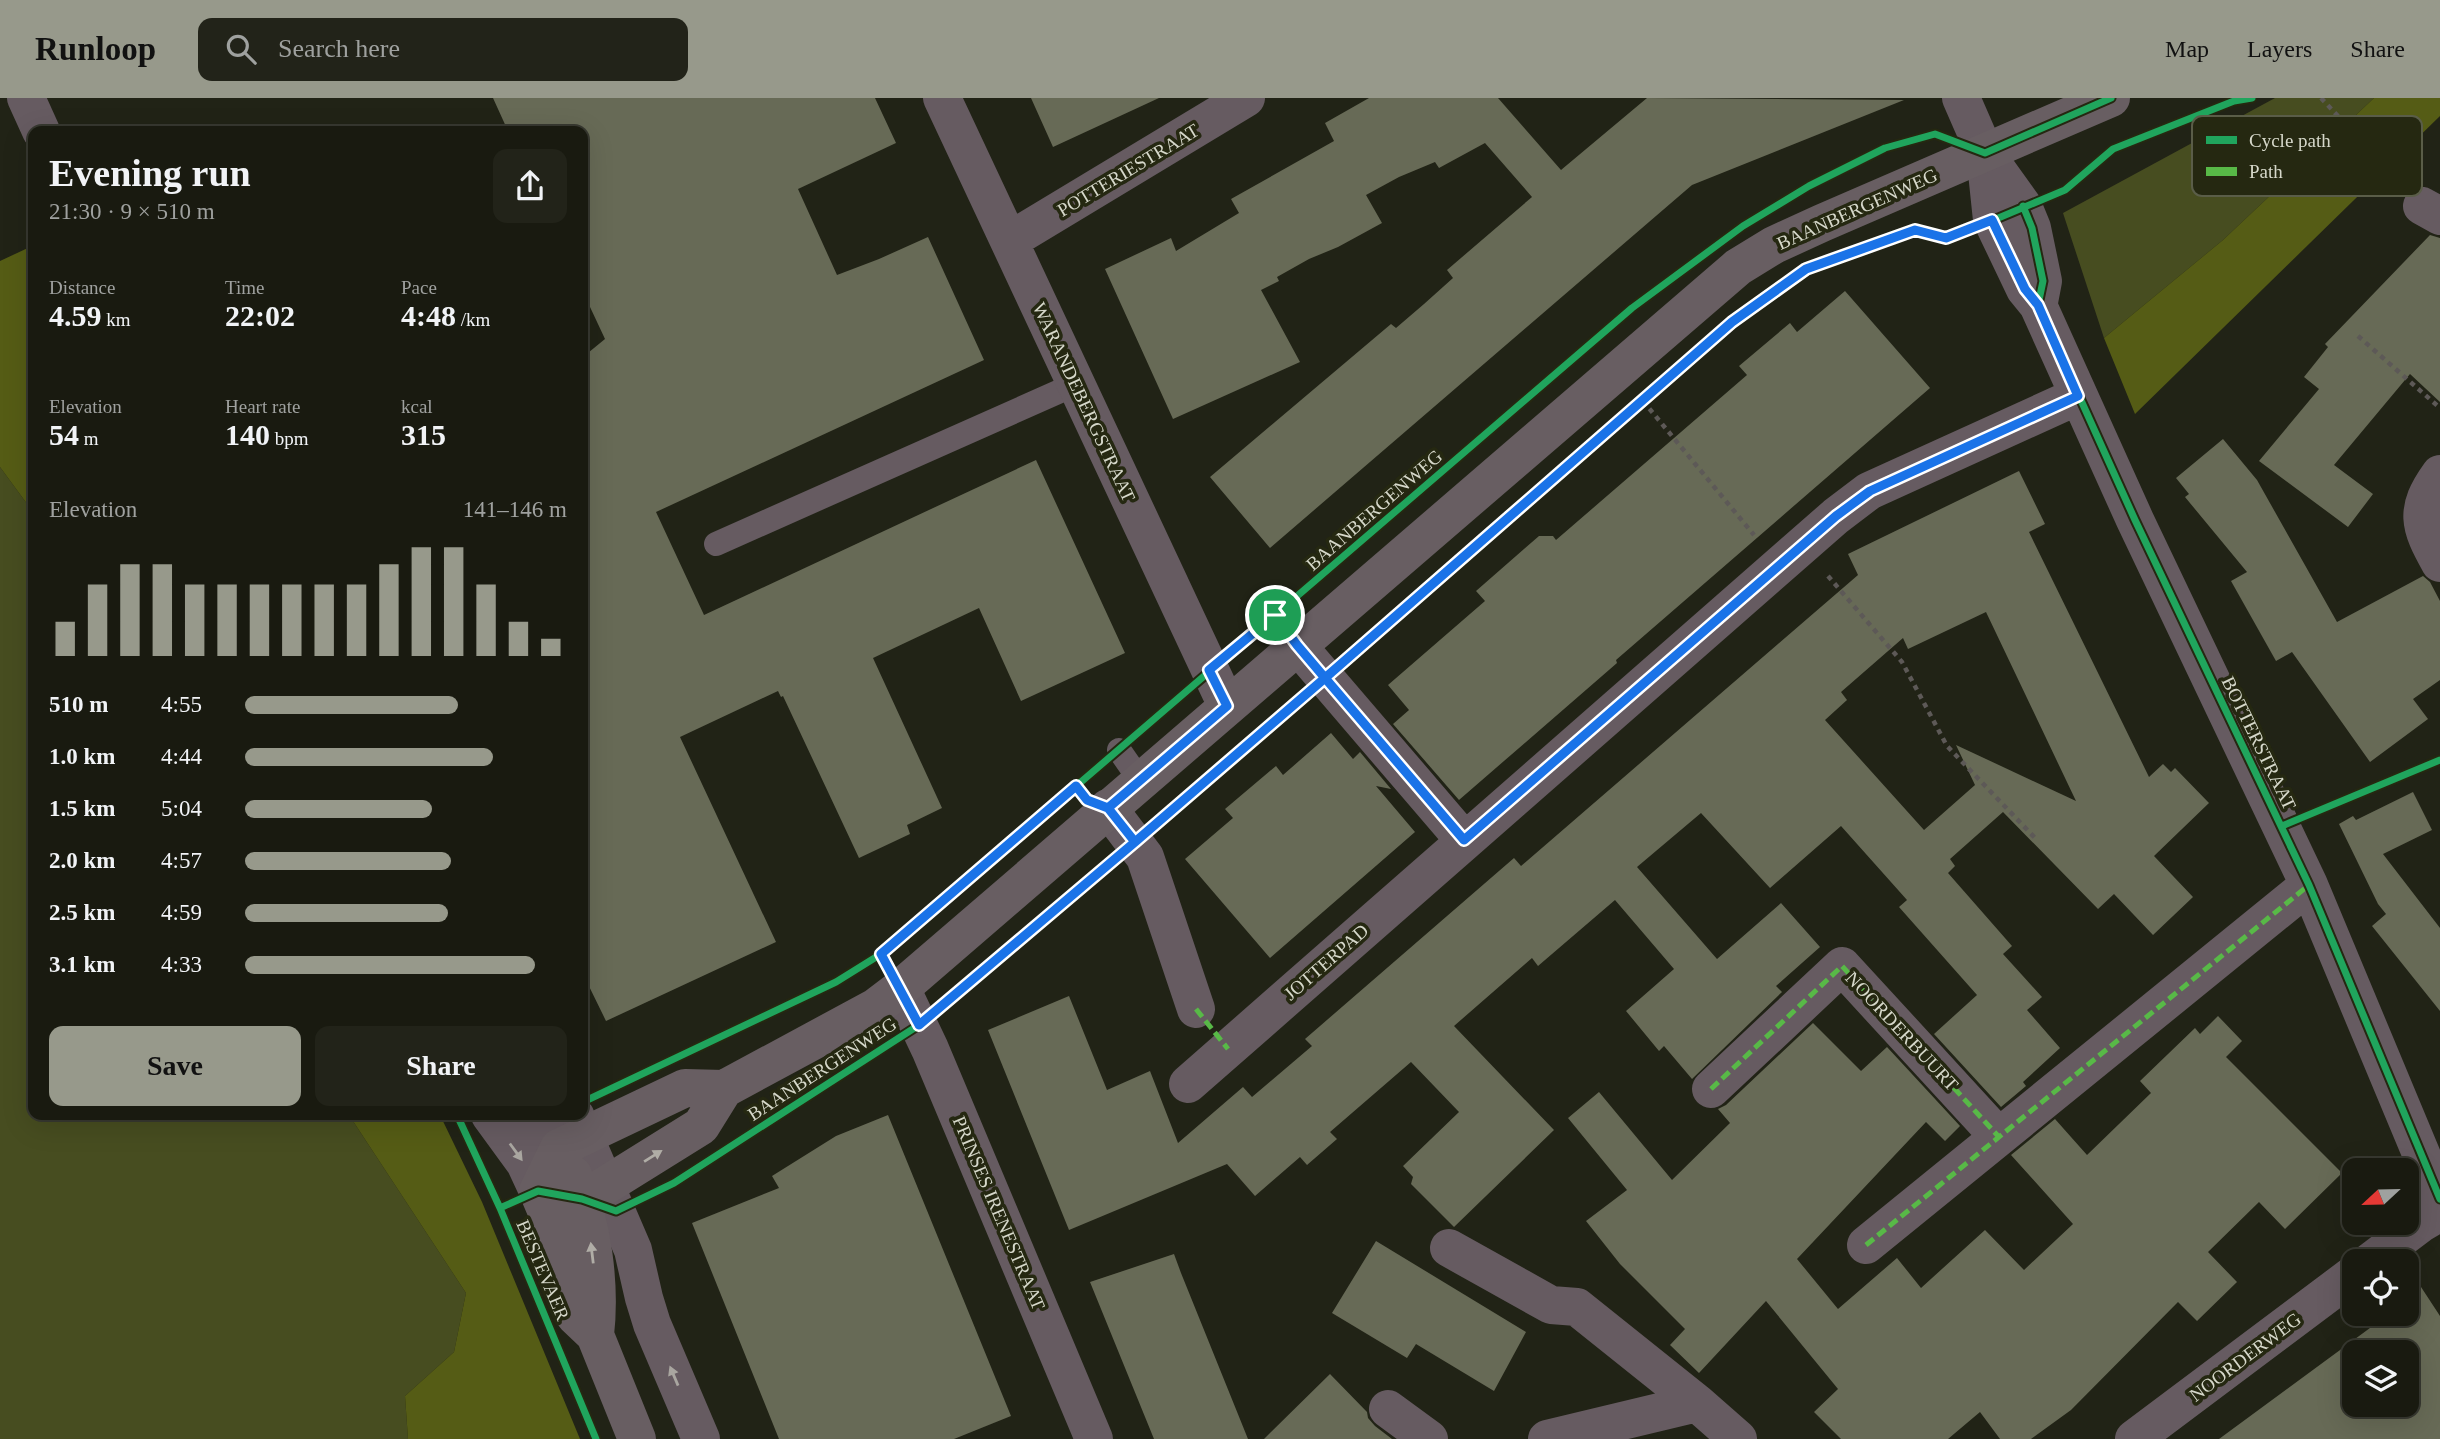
<!DOCTYPE html>
<html lang="en">
<head>
<meta charset="utf-8">
<style>
  :root { --surface:#191a10; --page:#222319; --text:#f1f3f6; --muted:#9fa19f; --line:#373830; --accent:#97998b }
  body { margin:0; font-family:"Times New Roman",serif; background:var(--page); color:var(--text); height:100vh; display:flex; flex-direction:column; font-size:26px; white-space:nowrap }
  * { box-sizing:border-box; margin:0 }
  p { font-size:23px; color:var(--muted) }
  .icon { flex:none; width:38px; height:38px; fill:none; stroke:currentColor; stroke-width:2; stroke-linecap:round; stroke-linejoin:round }
  .map { position:relative; flex:1; overflow:hidden }
  .sheet { position:absolute; left:28px; top:28px; width:560px; height:994px; display:flex; flex-direction:column; background:var(--surface); border-radius:14px; box-shadow:0 7px 28px #0002,0 0 0 2px var(--line) }
  .sheet>* { flex:none }
  .needle { width:46px; rotate:248deg }
  .controls { position:absolute; left:2342px; top:1060px; display:grid; gap:14px }
  .controls a { display:grid; place-items:center; width:77px; height:77px; border-radius:14px; background:var(--surface); box-shadow:0 7px 28px #0002,0 0 0 2px var(--line); font-size:35px }
  .pin { position:absolute; display:grid; place-items:center; width:60px; height:60px; color:#fff; margin:-30px; border:4px solid #fff; border-radius:50%; box-shadow:0 2px 7px #0007 }
  .round { display:grid; place-items:center; flex:none; width:74px; height:74px; border-radius:14px; background:var(--page) }
  .head { display:flex; align-items:center; justify-content:space-between; height:119px; padding:0 21px }
  h1 { font-size:38px; font-weight:600; line-height:52px }
  .stats { display:grid; grid-template-columns:repeat(3,1fr); gap:10px; height:119px; padding:7px 21px }
  .stats div { display:grid; align-content:center }
  .stats b { font-size:30px; font-weight:600 }
  .stats small { font-size:19px; font-weight:400 }
  .stats p { font-size:19px }
  .chart { height:196px; padding:14px 21px }
  .chart p { display:flex; justify-content:space-between }
  .chart svg { width:100%; height:126px; margin-top:7px; stroke:var(--accent); stroke-width:6 }
  .action { display:flex; gap:14px; margin-top:auto; padding:14px 21px }
  .action a { flex:1; height:80px; border-radius:14px; background:var(--accent); color:#111; font-size:28px; font-weight:600; line-height:80px; text-align:center }
  .action a+a { background:var(--page); color:var(--text) }
  ul { padding:0 21px; list-style:none; font-size:23px }
  li { display:grid; grid-template-columns:112px 84px 1fr; align-items:center; height:52px }
  li i { height:18px; border-radius:9px; background:var(--accent) }
  header { display:flex; align-items:center; gap:42px; box-sizing:border-box; height:98px; padding:0 35px; background:var(--accent); color:#111 }
  header strong { font-size:33px }
  nav { display:flex; gap:38px; margin-inline-start:auto; font-size:24px }
  .search { width:490px; height:63px; background:var(--page); display:flex; align-items:center; gap:18px; box-sizing:border-box; padding:0 24px; border-radius:14px; color:var(--muted); font-size:26px }
  .map>svg:first-child { display:block }
  .green { fill:#474d20 }
  .forest { fill:#555c15 }
  .building { fill:#676a56; fill-rule:evenodd }
  .lines { fill:none; stroke-linecap:round; stroke-linejoin:round }
  .path { stroke:#5d5957; stroke-width:4.5; stroke-dasharray:5 5; stroke-linecap:butt }
  .service { stroke:#665b61; stroke-width:24 }
  .minor { stroke:#665b61; stroke-width:38 }
  .tertiary { stroke:#665b61; stroke-width:38 }
  .secondary { stroke:#685e62; stroke-width:38 }
  .quiet { stroke:#58b947; stroke-width:5; stroke-dasharray:10 5; stroke-linecap:butt }
  .cycleway-casing { stroke:#252811; stroke-width:11 }
  .cycleway { stroke:#20a55d; stroke-width:7 }
  .oneway { fill:#a9a6a0 }
  .oneway2 { fill:#b0ada6 }
  .route-casing { stroke:#fff; stroke-width:14 }
  .route { stroke:#1a73e8; stroke-width:9 }
  .labels { text-anchor:middle; dominant-baseline:central; stroke-width:7; stroke-linejoin:round; paint-order:stroke }
  .street-label { font-size:19px; fill:#d6d8ca; stroke:#252811 }
  .key { fill:#252811; stroke:#5a5d48; stroke-width:2 }
  .key-label { font-size:19px; fill:#d6d8ca }
</style>
</head>
<body>
<header>
<strong>Runloop</strong>
<div class="search"><svg class="icon" aria-label="search" viewBox="0 0 24 24"><circle cx="10" cy="10" r="6"/><path d="M15 15l6 6"/></svg>Search here</div>
<nav><a>Map</a><a>Layers</a><a>Share</a></nav>
</header>
<div class="map">
<svg width="2440" height="1341" viewBox="0 0 2440 1341">
  <rect width="100%" height="100%" fill="#212316"/>
  <!-- green -->
  <path class="green" d="M 2275,0 L 2374,0 L 2223,142 L 2104,240 L 2063,115 Z
    M 0,369 L 33,414 L 33,1017 L 349,1017 L 466,1195 L 454,1254 L 405,1298 L 408,1341 L 0,1341 Z"/>
  <!-- forest -->
  <path class="forest" d="M 2374,0 L 2440,0 L 2440,18 L 2135,316 L 2104,240 L 2223,142 Z
    M 30,149 L 33,153 L 33,414 L 0,369 L 0,163 Z
    M 349,1017 L 440,1017 L 482,1104 L 580,1341 L 408,1341 L 405,1298 L 454,1254 L 466,1195 Z"/>
  <!-- building -->
  <path class="building" d="M 493,0 L 875,0 L 896,45 L 798,91 L 837,177 L 879,161 L 928,139 L 984,262 L 656,414 L 704,517 L 1036,362 L 1125,555 L 1021,603 L 979,510 L 873,560 L 942,710 L 907,727 L 910,736 L 859,760 L 783,598 L 781,599 L 778,593 L 680,639 L 776,844 L 606,923 L 583,876 L 583,259 L 605,241 L 583,194 L 583,33 L 508,33 Z
    M 1031,0 L 1159,0 L 1053,49 Z
    M 1369,0 L 1498,0 L 1561,72 L 1647,0 L 1904,2 L 1692,87 L 1270,450 L 1210,379 L 1391,226 L 1396,230 L 1424,206 L 1453,180 L 1447,172 L 1532,99 L 1485,45 L 1439,70 L 1435,64 L 1399,79 L 1366,97 L 1382,125 L 1338,149 L 1309,161 L 1277,179 L 1279,183 L 1261,192 L 1300,264 L 1173,321 L 1105,171 L 1171,140 L 1176,153 L 1239,115 L 1231,101 L 1334,43 L 1325,25 Z
    M 2430,137 L 2440,140 L 2440,304 L 2410,276 L 2334,367 L 2373,396 L 2348,429 L 2259,363 L 2319,291 L 2304,279 L 2328,249 L 2325,246 Z
    M 1845,193 L 1930,290 L 1616,562 L 1617,565 L 1459,702 L 1393,626 L 1409,612 L 1388,587 L 1485,503 L 1476,493 L 1539,438 L 1553,438 L 1556,442 L 1747,277 L 1739,268 L 1790,225 L 1797,234 Z
    M 2223,341 L 2257,382 L 2337,524 L 2423,478 L 2430,484 L 2440,503 L 2440,582 L 2413,601 L 2428,621 L 2370,664 L 2292,554 L 2276,563 L 2231,483 L 2247,474 L 2185,399 L 2189,396 L 2176,380 Z
    M 2019,373 L 2045,426 L 2029,434 L 2149,679 L 2163,666 L 2171,674 L 2175,670 L 2209,705 L 2154,758 L 2193,799 L 2153,837 L 2114,796 L 2098,811 L 2003,714 L 1950,761 L 1955,768 L 1948,775 L 2012,848 L 2003,856 L 2042,899 L 2027,912 L 2060,950 L 2023,984 L 2026,988 L 2001,1009 L 1934,936 L 1977,897 L 1899,809 L 1907,802 L 1841,728 L 1770,790 L 1701,715 L 1637,769 L 1717,861 L 1781,805 L 1820,849 L 1776,888 L 1782,894 L 1692,981 L 1664,948 L 1659,953 L 1626,913 L 1674,871 L 1615,802 L 1538,868 L 1532,860 L 1454,928 L 1554,1032 L 1454,1129 L 1411,1086 L 1413,1079 L 1403,1068 L 1459,1014 L 1411,964 L 1330,1034 L 1337,1041 L 1307,1067 L 1300,1059 L 1255,1098 L 1227,1066 L 1069,1132 L 988,932 L 1069,898 L 1107,992 L 1150,973 L 1178,1045 L 1243,989 L 1252,999 L 1312,948 L 1305,941 L 1514,760 L 1521,768 L 1858,477 L 1848,456 ZM 1986,514 L 2076,703 L 1956,647 L 1975,687 L 1924,732 L 1825,622 L 1847,602 L 1841,594 L 1903,540 L 1908,551 Z
    M 1331,635 L 1353,661 L 1360,654 L 1391,691 L 1376,688 L 1415,734 L 1270,860 L 1185,761 L 1233,720 L 1225,711 L 1276,668 L 1283,677 Z
    M 2413,694 L 2432,732 L 2383,756 L 2440,830 L 2440,913 L 2372,828 L 2386,816 L 2378,806 L 2339,726 L 2353,718 L 2356,722 Z
    M 2218,918 L 2242,943 L 2226,959 L 2342,1075 L 2285,1131 L 2259,1104 L 2208,1154 L 2237,1184 L 2197,1223 L 2178,1204 L 2071,1312 L 2031,1341 L 2000,1341 L 1980,1314 L 1948,1341 L 1841,1341 L 1814,1314 L 1838,1291 L 1766,1203 L 1699,1275 L 1670,1247 L 1685,1231 L 1620,1166 L 1586,1123 L 1627,1092 L 1568,1020 L 1599,994 L 1672,1082 L 1730,1025 L 1718,1011 L 1726,1007 L 1813,925 L 1861,973 L 1887,949 L 1960,1028 L 1945,1043 L 1926,1024 L 1797,1161 L 1838,1211 L 1897,1160 L 1921,1190 L 1985,1132 L 2024,1172 L 2073,1126 L 2011,1057 L 2055,1021 L 2087,1057 L 2151,995 L 2140,983 L 2195,930 L 2200,936 Z
    M 888,1017 L 1011,1318 L 954,1341 L 779,1341 L 692,1125 L 779,1090 L 772,1078 L 836,1038 Z
    M 1376,1143 L 1526,1234 L 1494,1293 L 1416,1246 L 1407,1260 L 1332,1215 Z
    M 1174,1156 L 1181,1175 L 1248,1341 L 1154,1341 L 1090,1184 Z
    M 2406,1166 L 2440,1218 L 2440,1341 L 2219,1341 L 2389,1216 L 2406,1216 ZM 2354,1255 L 2406,1255 L 2406,1307 L 2354,1307 Z
    M 1330,1276 L 1367,1314 L 1368,1320 L 1375,1328 L 1392,1341 L 1264,1341 Z"/>
  <g class="lines">
    <!-- path -->
    <path class="path" d="M 2321,0 L 2395,79
      M 2358,238 L 2440,310
      M 1643,303 L 1754,437
      M 1828,478 L 1902,564 L 1947,648 L 2036,741"/>
    <!-- service -->
    <path class="service" d="M 716,446 L 1076,286
      M 1119,652 L 1140,682"/>
    <!-- minor -->
    <path class="minor" d="M 942,0 L 1227,608
      M 1961,0 L 1985,55 L 2023,108 L 2032,130 L 2043,183 L 2039,204
      M 1985,55 L 1992,122 L 2025,191 L 2038,207 L 2135,422 L 2309,787 L 2440,1101
      M 2422,108 L 2440,118
      M 1009,143 L 1246,0
      M 2440,376 C 2414,412 2419,428 2440,465
      M 1297,547 L 1464,742
      M 1108,710 L 1145,759 L 1196,911
      M 901,890 L 930,951 L 1094,1341
      M 1188,986 L 1836,418 L 1869,393 L 2078,298
      M 1711,991 L 1842,868 L 1999,1039
      M 575,1017 L 633,1152 L 644,1200 L 652,1226 L 701,1341
      M 1866,1147 L 2309,787
      M 1449,1150 L 1551,1207 L 1577,1209 L 1697,1305
      M 2370,1164 L 2420,1126 L 2440,1114
      M 1388,1311 L 1429,1341
      M 1547,1341 L 1697,1305 L 1738,1341
      M 2134,1341 L 2354,1176"/>
    <!-- tertiary -->
    <path class="tertiary" d="M 26,0 L 41,33
      M 490,1017 L 525,1065 L 538,1093
      M 532,1017 L 559,1050"/>
    <!-- secondary -->
    <path class="secondary" d="M 573,1077 C 592,1126 601,1185 595,1237
      M 538,1093 L 559,1050 L 685,990 L 724,991 L 876,909 L 901,890 L 1738,169 L 1774,147 L 1822,125 L 2111,0
      M 538,1093 L 549,1119 L 556,1146 L 563,1185 L 575,1218 L 595,1237 L 637,1341
      M 538,1093 L 582,1101 L 595,1094 L 701,1028 L 724,991"/>
    <!-- quiet -->
    <path class="quiet" d="M 1196,911 L 1228,951
      M 1711,991 L 1842,868 L 1999,1039
      M 1866,1147 L 2309,787"/>
    <defs>
      <path id="cycleway" d="M 2023,108 L 2032,130 L 2043,183 L 2038,207
        M 1992,122 L 2025,191 L 2038,207 L 2135,422 L 2309,787 L 2440,1101
        M 2282,728 L 2440,662
        M 583,1004 L 836,884 L 881,856 L 1632,210 L 1743,128 L 1809,88 L 1885,50 L 1935,36 L 1985,55 L 2111,0
        M 457,1017 L 500,1110 L 596,1341
        M 500,1110 L 538,1093 L 582,1101 L 616,1113 L 674,1085 L 919,927 L 1325,580 L 1732,224 L 1806,171 L 1915,132 L 1946,140 L 1965,134 L 2065,92 L 2113,51 L 2234,3 L 2252,0"/>
    </defs>
    <!-- cycleway casing -->
    <use href="#cycleway" class="cycleway-casing"/>
    <!-- cycleway -->
    <use href="#cycleway" class="cycleway"/>
  </g>
  <!-- one-way arrows -->
  <defs><path id="oneway-solid" d="M-6-.8H1V-3.2L6.5 0L1 3.2V.8H-6Z" transform="scale(1.75)"/></defs>
  <g class="oneway">
    <use href="#oneway-solid" transform="translate(516 1054) rotate(54)"/>
    <use href="#oneway-solid" transform="translate(674 1278) rotate(-113)"/>
  </g>
  <g class="oneway2">
    <use href="#oneway-solid" transform="translate(653 1058) rotate(-32)"/>
    <use href="#oneway-solid" transform="translate(592 1155) rotate(-97)"/>
  </g>
  <g class="lines">
    <defs>
      <path id="route" d="M 1275,517 L 1209,572 L 1227,608 L 1108,710 L 1135,744 L 919,927 L 881,856 L 1076,688 L 1087,702 L 1108,710 L 1135,744 L 1325,580 L 1464,742 L 1836,418 L 1870,393 L 2078,298 L 2038,207 L 2025,191 L 1992,122 L 1946,140 L 1915,132 L 1806,171 L 1732,224 L 1325,580 L 1297,547 L 1275,517"/>
    </defs>
    <!-- route casing -->
    <use href="#route" class="route-casing"/>
    <!-- route -->
    <use href="#route" class="route"/>
  </g>
  <g class="labels">
    <!-- street labels -->
    <g class="street-label">
      <text transform="translate(1128 72) rotate(-31)">POTTERIESTRAAT</text>
      <text transform="translate(1857 111) rotate(-24)">BAANBERGENWEG</text>
      <text transform="translate(1084 304) rotate(65)">WARANDEBERGSTRAAT</text>
      <text transform="translate(1374 412) rotate(-41)">BAANBERGENWEG</text>
      <text transform="translate(2259 645) rotate(64)">BOTTERSTRAAT</text>
      <text transform="translate(1326 864) rotate(-41)">JOTTERPAD</text>
      <text transform="translate(1902 933) rotate(47)">NOORDERBUURT</text>
      <text transform="translate(822 971) rotate(-33)">BAANBERGENWEG</text>
      <text transform="translate(999 1115) rotate(67)">PRINSES IRENESTRAAT</text>
      <text transform="translate(543 1172) rotate(67)">BESTEVAER</text>
      <text transform="translate(2245 1259) rotate(-37)">NOORDERWEG</text>
    </g>
  </g>
  <!-- legend -->
  <rect x="2192" y="18" width="230" height="80" rx="10" class="key"/>
  <rect x="2206" y="38" width="31" height="8" fill="#20a55d"/>
  <rect x="2206" y="69" width="31" height="9" fill="#58b947"/>
  <g class="key-label">
    <text x="2249" y="49">Cycle path</text>
    <text x="2249" y="80">Path</text>
  </g>
</svg>
<div class="controls">
<a><svg class="needle" viewBox="-14 -14 28 28"><path d="M0-13l5 13h-10z" fill="#e53935"/><path d="M0 13l5-13h-10z" fill="#9fa19f"/></svg></a>
<a><svg class="icon" aria-label="locate" viewBox="0 0 24 24"><circle cx="12" cy="12" r="6"/><path d="M12 2v4M12 18v4M2 12h4M18 12h4"/></svg></a>
<a><svg class="icon" aria-label="layers" viewBox="0 0 24 24"><path d="M12 4l9 5-9 5-9-5zM3 14l9 5 9-5"/></svg></a>
</div>
<div class="pin" style="left:1275px;top:517px;background:#1e9e55"><svg class="icon" aria-label="arrive" viewBox="0 0 24 24"><path d="M6 21V4h12l-3 4 3 4H6"/></svg></div>
<section class="sheet">
<div class="head"><div><h1>Evening run</h1><p>21:30 · 9 × 510 m</p></div><a class="round"><svg class="icon" aria-label="share" viewBox="0 0 24 24"><path d="M12 15V3M7 8l5-5 5 5M5 13v7h14v-7"/></svg></a></div>
<div class="stats">
<div><p>Distance</p><b>4.59<small> km</small></b></div>
<div><p>Time</p><b>22:02</b></div>
<div><p>Pace</p><b>4:48<small> /km</small></b></div>
</div>
<div class="stats">
<div><p>Elevation</p><b>54<small> m</small></b></div>
<div><p>Heart rate</p><b>140<small> bpm</small></b></div>
<div><p>kcal</p><b>315</b></div>
</div>
<div class="chart"><p><span>Elevation</span>141–146 m</p>
<svg viewBox="0 0 160 44" preserveAspectRatio="none"><path d="M5 44V32M15 44V19M25 44V12M35 44V12M45 44V19M55 44V19M65 44V19M75 44V19M85 44V19M95 44V19M105 44V12M115 44V6M125 44V6M135 44V19M145 44V32M155 44V38"/></svg>
</div>
<ul>
<li><b>510 m</b>4:55<i style="width:66%"></i></li>
<li><b>1.0 km</b>4:44<i style="width:77%"></i></li>
<li><b>1.5 km</b>5:04<i style="width:58%"></i></li>
<li><b>2.0 km</b>4:57<i style="width:64%"></i></li>
<li><b>2.5 km</b>4:59<i style="width:63%"></i></li>
<li><b>3.1 km</b>4:33<i style="width:90%"></i></li>
</ul>
<div class="action"><a>Save</a><a>Share</a></div>
</section>
</div>
</body>
</html>
